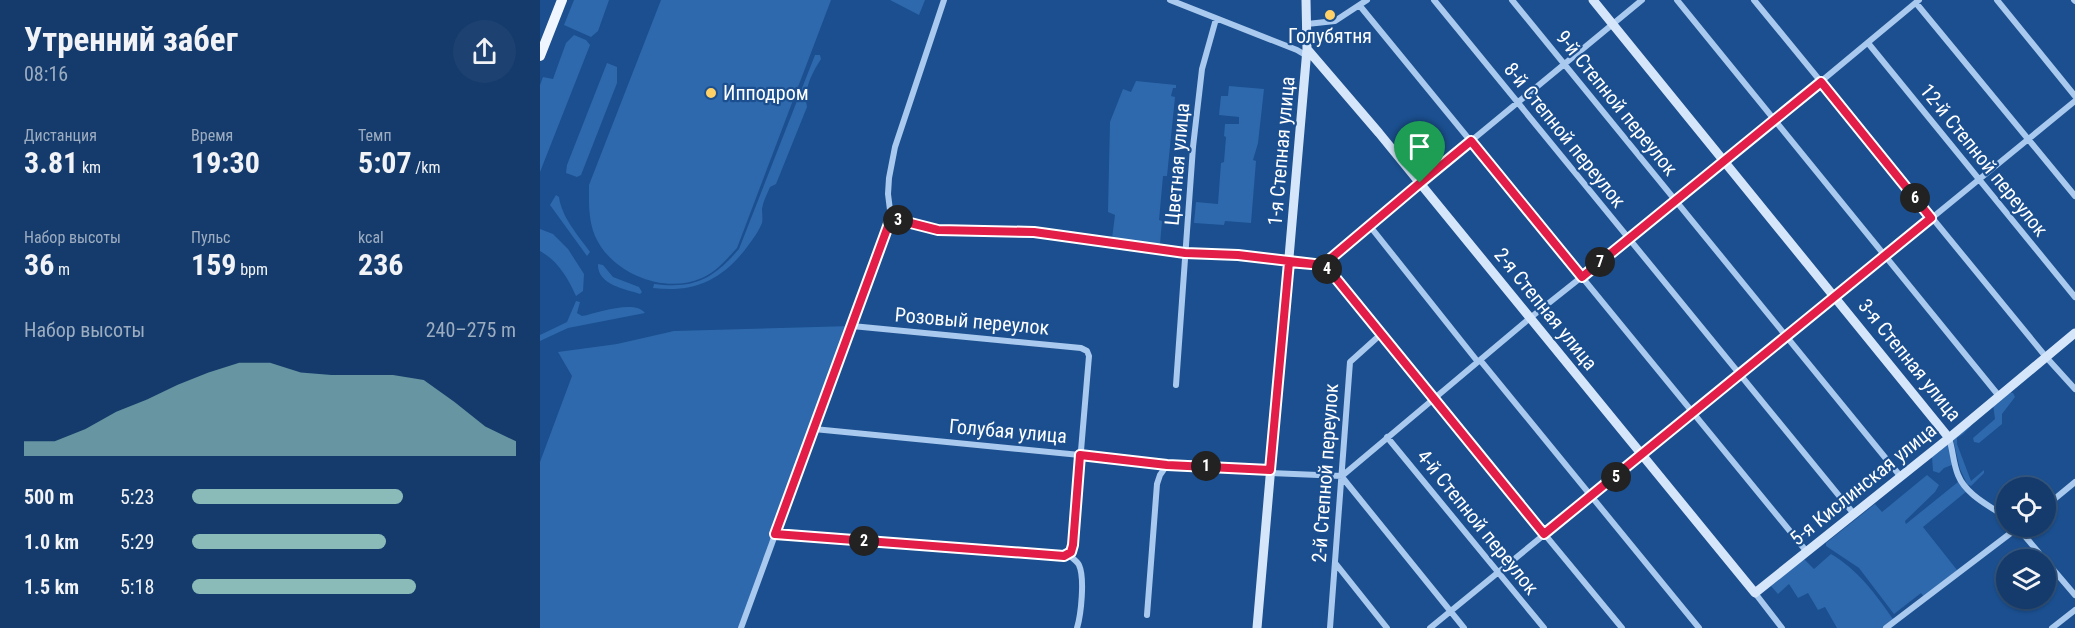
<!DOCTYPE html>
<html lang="ru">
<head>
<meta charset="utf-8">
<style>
  :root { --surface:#143b6b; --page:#1d4271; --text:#f1f3f6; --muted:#9dadc1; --line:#33557e; --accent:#8bbbb9 }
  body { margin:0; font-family:"Roboto Condensed",sans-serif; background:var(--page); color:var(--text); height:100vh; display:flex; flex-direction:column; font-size:22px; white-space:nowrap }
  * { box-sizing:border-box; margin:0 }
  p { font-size:20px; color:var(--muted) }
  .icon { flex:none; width:33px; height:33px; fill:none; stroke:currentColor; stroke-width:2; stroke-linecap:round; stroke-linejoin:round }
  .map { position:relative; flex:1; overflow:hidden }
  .panel { display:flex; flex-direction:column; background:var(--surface); width:540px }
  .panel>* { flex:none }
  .controls { position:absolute; left:1456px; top:477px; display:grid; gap:12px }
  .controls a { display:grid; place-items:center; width:60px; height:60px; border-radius:50%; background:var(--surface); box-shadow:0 2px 4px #0004,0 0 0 2px var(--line); font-size:30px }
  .pin { position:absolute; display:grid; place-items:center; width:51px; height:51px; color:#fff; margin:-62px -26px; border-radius:50% 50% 50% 0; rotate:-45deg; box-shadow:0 0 6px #0007 }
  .pin .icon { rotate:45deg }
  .km { position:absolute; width:30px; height:30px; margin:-15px; border-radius:50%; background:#222; color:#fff; font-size:16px; line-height:30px; text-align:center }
  .round { display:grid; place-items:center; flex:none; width:63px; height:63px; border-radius:32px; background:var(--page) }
  .overview { display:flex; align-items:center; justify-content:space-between; height:102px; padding:0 24px }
  h1 { font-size:33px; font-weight:700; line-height:45px }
  .stats { display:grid; grid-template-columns:repeat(3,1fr); gap:9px; height:102px; padding:6px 24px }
  .stats div { display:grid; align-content:center }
  .stats b { font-size:30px; font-weight:700 }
  .stats small { font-size:16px; font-weight:400 }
  .stats p { font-size:16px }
  .chart { height:168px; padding:12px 24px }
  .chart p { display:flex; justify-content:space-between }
  .chart svg { width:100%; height:108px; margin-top:6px; fill:var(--accent); opacity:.7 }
  ul { padding:0 24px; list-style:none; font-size:20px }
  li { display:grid; grid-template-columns:96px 72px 1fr; align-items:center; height:45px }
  li i { height:15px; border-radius:8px; background:var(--accent) }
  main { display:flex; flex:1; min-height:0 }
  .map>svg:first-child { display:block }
  .green { fill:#2e69ad }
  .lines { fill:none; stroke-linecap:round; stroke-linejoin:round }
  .street { stroke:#a9c9ee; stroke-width:6 }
  .secondary { stroke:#d6e6fa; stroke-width:9 }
  .primary { stroke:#f0f6ff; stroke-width:10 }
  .route-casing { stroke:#fff; stroke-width:12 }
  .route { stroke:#e11d48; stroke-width:8 }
  .poi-dot { fill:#ffd166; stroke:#1b4f8f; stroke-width:2 }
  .labels { text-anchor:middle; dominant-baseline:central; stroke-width:4.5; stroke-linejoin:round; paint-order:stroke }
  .poi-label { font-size:20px; fill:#fff; stroke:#1b4f8f }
  .street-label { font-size:20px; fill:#fff; stroke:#1b4f8f }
</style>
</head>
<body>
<main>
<section class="panel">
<div class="overview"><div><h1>Утренний забег</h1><p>08:16</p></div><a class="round"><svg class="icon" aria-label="share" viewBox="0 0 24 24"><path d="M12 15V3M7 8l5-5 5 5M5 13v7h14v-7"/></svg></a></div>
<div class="stats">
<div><p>Дистанция</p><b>3.81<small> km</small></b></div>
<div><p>Время</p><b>19:30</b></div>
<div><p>Темп</p><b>5:07<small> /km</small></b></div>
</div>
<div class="stats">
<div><p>Набор высоты</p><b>36<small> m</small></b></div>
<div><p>Пульс</p><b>159<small> bpm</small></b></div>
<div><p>kcal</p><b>236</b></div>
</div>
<div class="chart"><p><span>Набор высоты</span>240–275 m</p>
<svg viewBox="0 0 160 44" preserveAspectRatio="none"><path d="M0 44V38L10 38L20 33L30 26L40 21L50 15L60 10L70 6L80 6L90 10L100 11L110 11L120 11L130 13L140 22L150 32L160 38V44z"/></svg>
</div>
<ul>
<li><b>500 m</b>5:23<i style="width:65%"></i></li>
<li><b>1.0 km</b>5:29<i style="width:60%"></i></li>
<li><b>1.5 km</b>5:18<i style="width:69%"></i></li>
</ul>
</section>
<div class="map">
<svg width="1535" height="628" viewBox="0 0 1535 628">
  <rect width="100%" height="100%" fill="#1b4f8f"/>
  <!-- green -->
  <path class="green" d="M 34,0 L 69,0 L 58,31 L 51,37 L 24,25 Z
    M 121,0 L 291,0 L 197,248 C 186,260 177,271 162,278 C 124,295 71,273 55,236 C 48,219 49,202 49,185 Z
    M 350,0 L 385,0 L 379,15 Z
    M 34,35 L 46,40 L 50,45 L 0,172 L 0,85 L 3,77 L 13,79 L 26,43 Z
    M 275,55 L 280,55 L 281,59 C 272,73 263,90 267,107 L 236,184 L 230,187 C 227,194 223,202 222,209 C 222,214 223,219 222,223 C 218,233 210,243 204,251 C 180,281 152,293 113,288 L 114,284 C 155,289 173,279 199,249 Z
    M 67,63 L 77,67 L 77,83 L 41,175 L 37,177 L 26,173 L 27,165 Z
    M 596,81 L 636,85 L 636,88 L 633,88 L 631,96 L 635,97 L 627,176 L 623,176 L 619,220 L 622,221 L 620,244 L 572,239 L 575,215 L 568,212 L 570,122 L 583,89 L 591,92 Z
    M 689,86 L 724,89 L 718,143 L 713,160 L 716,161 L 711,223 L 685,221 L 684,225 L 654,223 L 656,202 L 678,204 L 681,163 L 684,162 L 686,137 L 684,136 L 685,124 L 699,124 L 699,117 L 679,115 L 681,96 L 688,96 Z
    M 16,195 L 19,197 C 22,218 38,235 50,252 L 47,256 L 10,205 Z
    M 0,229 L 13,234 L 28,249 L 44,274 L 43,291 L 36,296 C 28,278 18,261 0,251 Z
    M 58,264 L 63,265 L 73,277 L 99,287 L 102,292 L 100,294 C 85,289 57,285 58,264 Z
    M 36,301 L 40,302 L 37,313 L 42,316 C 57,313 95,299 105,313 L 28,328 L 0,341 L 0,335 L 27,322 Z
    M 312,326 L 200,628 L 0,628 L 0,462 L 32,376 L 18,352 L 77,344 L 134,331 Z
    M 1468,392 L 1473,393 L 1475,397 L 1462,414 L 1462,424 L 1439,443 L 1434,442 L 1433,438 L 1455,419 L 1453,404 Z
    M 1429,424 L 1431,426 L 1423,434 L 1417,438 L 1417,444 L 1431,481 L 1444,470 L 1444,473 L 1431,486 L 1427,484 L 1420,469 L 1413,439 Z
    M 1406,444 L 1410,446 L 1412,465 L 1404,468 L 1399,473 L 1393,471 L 1392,456 Z
    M 1387,475 L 1399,485 L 1395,492 L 1365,521 L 1366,524 L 1418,482 L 1427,491 L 1383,527 L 1417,570 L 1384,597 L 1381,593 L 1354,614 L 1319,568 L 1286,546 L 1286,543 L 1335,504 L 1342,512 Z
    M 1291,554 C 1318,570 1335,593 1353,619 L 1343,628 L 1297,628 L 1285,607 L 1278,610 L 1268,593 L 1258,598 L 1249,584 L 1238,594 L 1231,586 L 1264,559 L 1274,569 Z"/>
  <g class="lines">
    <!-- street -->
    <path class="street" d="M 630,0 L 757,50 L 767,56
      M 894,0 L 1314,514
      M 972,0 L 1361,477
      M 1137,0 L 1459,396
      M 1214,0 L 1506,357 L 1535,389
      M 1457,0 L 1535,96
      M 1534,0 L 1535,1
      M 1376,3 L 1535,196
      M 820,6 L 1267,552
      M 767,24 L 795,21 L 827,0
      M 1328,43 L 1535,297
      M 351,218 L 398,230 L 494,232 L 645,253 L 698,255 L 783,265 L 880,183 L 1102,0
      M 829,225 L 938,362
      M 783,265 L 790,271 L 840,335 L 1082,628
      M 312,326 L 541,348 L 547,351 L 549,356 L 533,545 L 529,555 C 531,557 537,561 539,565 C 545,578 541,615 537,628
      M 940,360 L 1159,628
      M 636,385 L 653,147 L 662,69 L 676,19
      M 274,429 L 540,455 L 627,465 L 730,469
      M 847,437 L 1004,628
      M 1409,438 C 1413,450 1413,463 1418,475 C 1426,495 1450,506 1467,518
      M 730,473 L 802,476 L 990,318 L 1136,202 L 1379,0
      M 802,477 L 924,628
      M 1506,506 L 1535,482
      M 1477,527 L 1535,595
      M 235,534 L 519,557 L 529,555
      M 796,564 L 847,628
      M 1215,593 L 1242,628
      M 607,615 L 617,484 L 620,475 L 627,465
      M 201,628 L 351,218 L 348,194 L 349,178 L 355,147 L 404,0
      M 790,628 L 810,362 L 840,335
      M 890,628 L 1535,101
      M 1346,628 L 1480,526
      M 1512,628 L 1535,610"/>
    <!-- secondary -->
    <path class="secondary" d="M 1053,0 L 1409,438
      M 767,49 L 839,133 L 1215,593 L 1409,438 L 1535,333
      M 717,628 L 767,49 L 766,0"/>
    <!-- primary -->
    <path class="primary" d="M 0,56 L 22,0"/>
  </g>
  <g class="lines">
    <defs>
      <path id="route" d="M 880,183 L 783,265 L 749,262 L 730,470 L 627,465 L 540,455 L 533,545 L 531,552 L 524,556 L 235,534 L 351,218 L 398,230 L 494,232 L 645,253 L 698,255 L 783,265 L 790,271 L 1004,534 L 1391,218 L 1281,82 L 1042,277 L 931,141 L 880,183"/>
    </defs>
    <!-- route casing -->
    <use href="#route" class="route-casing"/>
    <!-- route -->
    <use href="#route" class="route"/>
  </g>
  <!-- markers -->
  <g class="poi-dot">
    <circle cx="790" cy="15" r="6"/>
    <circle cx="171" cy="93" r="6"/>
  </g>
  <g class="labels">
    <!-- poi labels -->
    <g class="poi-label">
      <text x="790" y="36">Голубятня</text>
      <text x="183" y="93" text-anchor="start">Ипподром</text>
    </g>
    <!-- street labels -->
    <g class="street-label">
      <text transform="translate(1077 103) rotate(51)">9-й Степной переулок</text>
      <text transform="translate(1025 135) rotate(51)">8-й Степной переулок</text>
      <text transform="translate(741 151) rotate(-85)">1-я Степная улица</text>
      <text transform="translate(1444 160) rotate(51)">12-й Степной переулок</text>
      <text transform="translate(637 164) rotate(-85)">Цветная улица</text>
      <text transform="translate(1006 309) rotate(51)">2-я Степная улица</text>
      <text transform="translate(432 321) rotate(5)">Розовый переулок</text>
      <text transform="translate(1370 360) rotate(51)">3-я Степная улица</text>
      <text transform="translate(468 431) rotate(5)">Голубая улица</text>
      <text transform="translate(785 473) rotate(-86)">2-й Степной переулок</text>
      <text transform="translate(1323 484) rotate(-39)">5-я Кислинская улица</text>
      <text transform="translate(938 522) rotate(51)">4-й Степной переулок</text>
    </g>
  </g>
</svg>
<div class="controls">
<a><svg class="icon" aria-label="locate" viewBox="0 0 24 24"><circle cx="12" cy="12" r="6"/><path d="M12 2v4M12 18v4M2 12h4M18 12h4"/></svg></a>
<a><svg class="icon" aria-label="layers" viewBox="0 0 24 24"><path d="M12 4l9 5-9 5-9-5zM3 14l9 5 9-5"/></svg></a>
</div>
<div class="pin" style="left:880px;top:183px;background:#1e9e55"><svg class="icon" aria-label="arrive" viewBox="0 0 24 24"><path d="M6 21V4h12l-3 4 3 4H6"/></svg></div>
<b class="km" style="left:666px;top:466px">1</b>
<b class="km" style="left:324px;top:541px">2</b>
<b class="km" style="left:358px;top:220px">3</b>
<b class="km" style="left:787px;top:269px">4</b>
<b class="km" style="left:1076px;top:477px">5</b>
<b class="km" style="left:1375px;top:198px">6</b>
<b class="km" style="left:1060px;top:262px">7</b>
</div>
</main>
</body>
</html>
